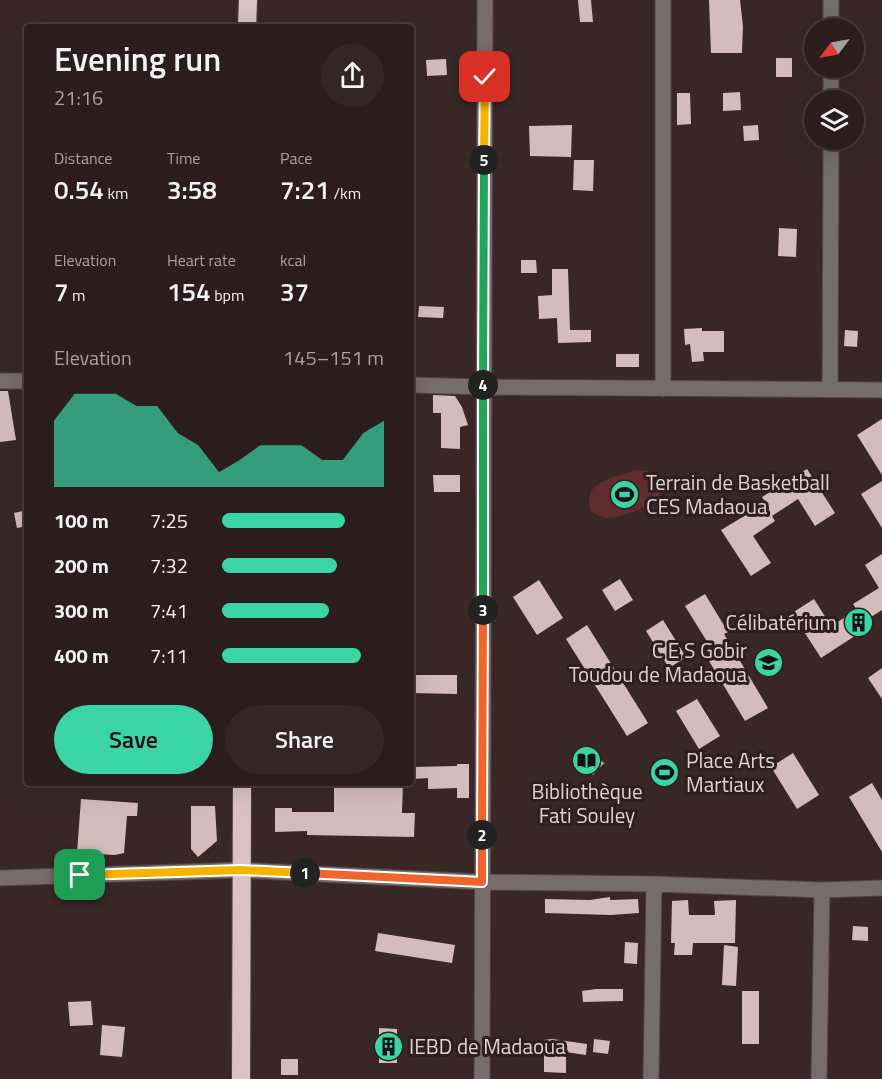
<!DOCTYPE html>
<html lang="en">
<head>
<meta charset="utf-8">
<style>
  :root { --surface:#2b1d1e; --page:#332627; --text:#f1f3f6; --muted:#a6a2a4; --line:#473b3c; --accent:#3ad4a5 }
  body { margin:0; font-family:"Titillium Web",sans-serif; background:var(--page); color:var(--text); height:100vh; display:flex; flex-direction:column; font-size:22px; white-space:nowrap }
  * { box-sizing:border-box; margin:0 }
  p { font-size:20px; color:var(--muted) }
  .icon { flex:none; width:33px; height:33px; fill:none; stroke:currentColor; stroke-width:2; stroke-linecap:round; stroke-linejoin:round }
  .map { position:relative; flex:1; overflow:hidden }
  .drawer { position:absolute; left:24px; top:24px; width:390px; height:762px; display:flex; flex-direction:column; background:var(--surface); border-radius:6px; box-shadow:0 6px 24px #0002,0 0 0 2px var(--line) }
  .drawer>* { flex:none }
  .needle { width:39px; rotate:238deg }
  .tools { position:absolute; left:804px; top:18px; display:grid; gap:12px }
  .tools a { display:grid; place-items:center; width:60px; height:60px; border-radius:50%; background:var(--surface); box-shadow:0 6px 24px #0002,0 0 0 2px var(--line); font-size:30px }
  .pin { position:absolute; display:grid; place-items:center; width:51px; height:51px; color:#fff; margin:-26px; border-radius:12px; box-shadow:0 3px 9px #0006 }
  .km { position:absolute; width:30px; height:30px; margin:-15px; border-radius:50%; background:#222; color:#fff; font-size:16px; line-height:30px; text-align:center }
  .round { display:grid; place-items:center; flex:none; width:63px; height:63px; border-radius:32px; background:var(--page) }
  .overview { display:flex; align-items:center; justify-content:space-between; height:102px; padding:0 30px }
  h1 { font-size:33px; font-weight:600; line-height:45px }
  .metrics { display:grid; grid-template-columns:repeat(3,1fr); gap:9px; height:102px; padding:6px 30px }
  .metrics div { display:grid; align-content:center }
  .metrics b { font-size:26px; font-weight:600 }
  .metrics small { font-size:16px; font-weight:400 }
  .metrics p { font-size:16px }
  .chart { height:168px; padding:12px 30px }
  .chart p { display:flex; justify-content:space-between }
  .chart svg { width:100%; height:108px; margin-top:6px; fill:var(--accent); opacity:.7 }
  .cta { display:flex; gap:12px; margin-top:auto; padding:12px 30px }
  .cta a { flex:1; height:69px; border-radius:36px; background:var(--accent); color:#111; font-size:24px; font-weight:600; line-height:69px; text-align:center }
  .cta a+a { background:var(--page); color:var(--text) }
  ul { padding:0 30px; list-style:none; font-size:20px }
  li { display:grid; grid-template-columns:96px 72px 1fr; align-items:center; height:45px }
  li i { height:15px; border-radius:8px; background:var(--accent) }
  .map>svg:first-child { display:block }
  .green { fill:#5e2d30 }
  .building { fill:#d4bcbc }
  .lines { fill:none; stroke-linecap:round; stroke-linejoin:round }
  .minor-casing { stroke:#544343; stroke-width:17 }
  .highway-casing { stroke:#544343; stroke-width:20 }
  .minor { stroke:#756c6c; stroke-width:15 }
  .highway { stroke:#dac2c2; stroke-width:18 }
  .split-1-casing { stroke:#fff; stroke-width:12 }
  .split-2-casing { stroke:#fff; stroke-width:12 }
  .split-3-casing { stroke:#fff; stroke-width:12 }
  .split-4-casing { stroke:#fff; stroke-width:12 }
  .split-5-casing { stroke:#fff; stroke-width:12 }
  .split-6-casing { stroke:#fff; stroke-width:12 }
  .split-1 { stroke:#f5b400; stroke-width:8 }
  .split-2 { stroke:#f0652b; stroke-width:8 }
  .split-3 { stroke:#f0652b; stroke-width:8 }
  .split-4 { stroke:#22a559; stroke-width:8 }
  .split-5 { stroke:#22a559; stroke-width:8 }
  .split-6 { stroke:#f5b400; stroke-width:8 }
  .labels { text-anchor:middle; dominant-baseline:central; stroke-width:6; stroke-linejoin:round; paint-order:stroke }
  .poi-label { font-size:21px; fill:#dfd3d3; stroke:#2f1e1e; text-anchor:start }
</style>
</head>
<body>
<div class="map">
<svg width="882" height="1079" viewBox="0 0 882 1079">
  <rect width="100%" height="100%" fill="#392728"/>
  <!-- green -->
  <path class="green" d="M 635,470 C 656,470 661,476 660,497 C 650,506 625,516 610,518 C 603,518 596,515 591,511 C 580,481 615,478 635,470 Z"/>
  <!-- building -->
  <path class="building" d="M 578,0 L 591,0 L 593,22 L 580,22 Z
    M 709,0 L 740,0 L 743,26 L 742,53 L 711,53 Z
    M 776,58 L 792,58 L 792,77 L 776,77 Z
    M 446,59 L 447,75 L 427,76 L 426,60 Z
    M 740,92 L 741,110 L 723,111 L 723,93 Z
    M 677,93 L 690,93 L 691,124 L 677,125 Z
    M 572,125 L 571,157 L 530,156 L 529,126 Z
    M 758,125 L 759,140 L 744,141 L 743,126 Z
    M 574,160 L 594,160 L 593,191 L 573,190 Z
    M 779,228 L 797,229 L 796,257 L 778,256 Z
    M 521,260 L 536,260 L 537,273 L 521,273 Z
    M 552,269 L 568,269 L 570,330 L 591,330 L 591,342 L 558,343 L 557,318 L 539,319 L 538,296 L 552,295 Z
    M 419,306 L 444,307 L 443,318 L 418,317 Z
    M 702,328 L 702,331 L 724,331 L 724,352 L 703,352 L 704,361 L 692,362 L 690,344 L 685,345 L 684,329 Z
    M 845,330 L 858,331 L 857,347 L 844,346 Z
    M 616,354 L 639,354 L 639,367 L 616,367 Z
    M 0,391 L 8,391 L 16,440 L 0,442 Z
    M 433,395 L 455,396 L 462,407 L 468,425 L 460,427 L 460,449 L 441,448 L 441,413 L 433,413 Z
    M 882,419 L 882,475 L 857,435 Z
    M 807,469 L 835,513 L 815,526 L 798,499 L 772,516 L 775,521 L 753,536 L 771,563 L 751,576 L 721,530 L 766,503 L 762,497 Z
    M 433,475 L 460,475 L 460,492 L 434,492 Z
    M 882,481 L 882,528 L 861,494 Z
    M 27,510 L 27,526 L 17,528 L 14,513 Z
    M 882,554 L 882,610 L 863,622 L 867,628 L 821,658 L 792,613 L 814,599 L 831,626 L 857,610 L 853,604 L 879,588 L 865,565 Z
    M 620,579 L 633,600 L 615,611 L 602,590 Z
    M 539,580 L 563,618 L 537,635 L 513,597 Z
    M 705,594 L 728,632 L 724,634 L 768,708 L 745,721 L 709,661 L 716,656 L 685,606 Z
    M 663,620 L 686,657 L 669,668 L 646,631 Z
    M 587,625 L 648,723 L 627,736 L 566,639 Z
    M 882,668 L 882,699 L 868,678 Z
    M 411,675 L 457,675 L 457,694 L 411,693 Z
    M 697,699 L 720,736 L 699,749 L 676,711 Z
    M 585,747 L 604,763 L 593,775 L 575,758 Z
    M 793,753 L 819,795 L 797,809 L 771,767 Z
    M 670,759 L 679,773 L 659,785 L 651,772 Z
    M 457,764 L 469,764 L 469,798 L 457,798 L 457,788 L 428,789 L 428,778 L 413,779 L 412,767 L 457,766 Z
    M 334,783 L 403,783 L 402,813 L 415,813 L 414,837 L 307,835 L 307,831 L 275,832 L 275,808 L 292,808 L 292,812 L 334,812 Z
    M 872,783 L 882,800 L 882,852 L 849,797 Z
    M 81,799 L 138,803 L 137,816 L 127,816 L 124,853 L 115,855 L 77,853 Z
    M 191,806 L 215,806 L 217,841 L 198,857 L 191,849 Z
    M 610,897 L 610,900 L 638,899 L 639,913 L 611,915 L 545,913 L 545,899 L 590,900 Z
    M 688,900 L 689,915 L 715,915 L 714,901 L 736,900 L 735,943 L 693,943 L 692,955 L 674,955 L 675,943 L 671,943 L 672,901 Z
    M 853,926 L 868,927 L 868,941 L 852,940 Z
    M 378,933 L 455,945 L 452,963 L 375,951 Z
    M 625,942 L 638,943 L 637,964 L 624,963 Z
    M 724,945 L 738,947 L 736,986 L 722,985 Z
    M 596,989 L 623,989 L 623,1001 L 583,1002 L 582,991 Z
    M 742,991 L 759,991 L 759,1044 L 742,1044 Z
    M 91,1001 L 93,1025 L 70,1026 L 68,1002 Z
    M 102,1025 L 125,1027 L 122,1057 L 100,1055 Z
    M 379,1028 L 397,1029 L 397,1063 L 379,1063 Z
    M 552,1039 L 587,1044 L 586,1055 L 566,1052 L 566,1073 L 544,1072 L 544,1040 Z
    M 594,1039 L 610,1041 L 608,1054 L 593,1052 Z
    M 281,1059 L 298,1059 L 298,1075 L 281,1075 Z"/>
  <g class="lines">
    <defs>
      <path id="minor" d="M 831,28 L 831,0
        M 831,100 L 831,68
        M 0,381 L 27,381
        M 411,385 L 483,387 L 882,390
        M 663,389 L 663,0
        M 830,390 L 831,140
        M 0,878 L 241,870 L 482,882 L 654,884 L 822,890 L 882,888
        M 482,1079 L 485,0
        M 651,1079 L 654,884
        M 819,1079 L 822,890"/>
      <path id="highway" d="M 247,27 L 248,0
        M 241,1079 L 242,783"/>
    </defs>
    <!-- minor casing -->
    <use href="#minor" class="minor-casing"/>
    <!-- highway casing -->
    <use href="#highway" class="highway-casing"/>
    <!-- minor -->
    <use href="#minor" class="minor"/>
    <!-- highway -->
    <use href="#highway" class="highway"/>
  </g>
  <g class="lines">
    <defs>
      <path id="split-1" d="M 80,875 L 241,870 L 305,873"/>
      <path id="split-2" d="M 305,873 L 482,882 L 482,835"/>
      <path id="split-3" d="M 482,835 L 483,610"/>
      <path id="split-4" d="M 483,610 L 483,385"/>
      <path id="split-5" d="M 483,385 L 484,160"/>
      <path id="split-6" d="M 484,160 L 485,77"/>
    </defs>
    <!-- split-1 casing -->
    <use href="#split-1" class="split-1-casing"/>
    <!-- split-2 casing -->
    <use href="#split-2" class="split-2-casing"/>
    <!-- split-3 casing -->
    <use href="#split-3" class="split-3-casing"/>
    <!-- split-4 casing -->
    <use href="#split-4" class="split-4-casing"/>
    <!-- split-5 casing -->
    <use href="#split-5" class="split-5-casing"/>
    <!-- split-6 casing -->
    <use href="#split-6" class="split-6-casing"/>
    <!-- split-1 -->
    <use href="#split-1" class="split-1"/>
    <!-- split-2 -->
    <use href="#split-2" class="split-2"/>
    <!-- split-3 -->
    <use href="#split-3" class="split-3"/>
    <!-- split-4 -->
    <use href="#split-4" class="split-4"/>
    <!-- split-5 -->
    <use href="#split-5" class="split-5"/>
    <!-- split-6 -->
    <use href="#split-6" class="split-6"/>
  </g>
  <!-- icons -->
  <defs>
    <symbol id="stadium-disc" viewBox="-11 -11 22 22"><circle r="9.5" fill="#3ad4a5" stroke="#2f1e1e"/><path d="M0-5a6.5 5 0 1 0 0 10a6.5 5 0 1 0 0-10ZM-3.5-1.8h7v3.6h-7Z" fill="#111"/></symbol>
    <symbol id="building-disc" viewBox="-11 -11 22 22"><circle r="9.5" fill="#3ad4a5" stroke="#2f1e1e"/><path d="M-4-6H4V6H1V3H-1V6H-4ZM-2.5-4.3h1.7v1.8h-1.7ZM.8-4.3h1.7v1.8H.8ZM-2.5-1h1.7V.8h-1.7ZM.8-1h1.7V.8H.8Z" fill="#111"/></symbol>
    <symbol id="school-disc" viewBox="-11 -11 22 22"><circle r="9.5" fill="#3ad4a5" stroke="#2f1e1e"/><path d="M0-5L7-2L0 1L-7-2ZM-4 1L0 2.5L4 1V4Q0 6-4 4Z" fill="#111"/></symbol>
    <symbol id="library-disc" viewBox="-11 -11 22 22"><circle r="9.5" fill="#3ad4a5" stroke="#2f1e1e"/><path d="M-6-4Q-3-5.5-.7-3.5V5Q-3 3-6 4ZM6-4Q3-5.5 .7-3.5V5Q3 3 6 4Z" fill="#111"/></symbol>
  </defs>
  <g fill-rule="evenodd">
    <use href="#stadium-disc" x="608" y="478" width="33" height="33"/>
    <use href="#building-disc" x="842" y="606" width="33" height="33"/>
    <use href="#school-disc" x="752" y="646" width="33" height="33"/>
    <use href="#library-disc" x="570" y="744" width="33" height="33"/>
    <use href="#stadium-disc" x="648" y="756" width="33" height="33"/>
    <use href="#building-disc" x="372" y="1030" width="33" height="33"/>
  </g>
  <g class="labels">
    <!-- poi labels -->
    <g class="poi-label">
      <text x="646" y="482">Terrain de Basketball<tspan x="646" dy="24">CES Madaoua</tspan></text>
      <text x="837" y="622" text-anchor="end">Célibatérium</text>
      <text x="747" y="650" text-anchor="end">C E S Gobir<tspan x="747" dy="24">Toudou de Madaoua</tspan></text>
      <text x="686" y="760">Place Arts<tspan x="686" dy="24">Martiaux</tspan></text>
      <text x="587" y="791" text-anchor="middle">Bibliothèque<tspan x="587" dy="24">Fati Souley</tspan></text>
      <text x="409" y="1046">IEBD de Madaoua</text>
    </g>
  </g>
</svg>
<div class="tools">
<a><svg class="needle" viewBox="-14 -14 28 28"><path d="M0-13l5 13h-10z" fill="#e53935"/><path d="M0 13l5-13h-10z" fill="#a6a2a4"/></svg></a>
<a><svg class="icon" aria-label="layers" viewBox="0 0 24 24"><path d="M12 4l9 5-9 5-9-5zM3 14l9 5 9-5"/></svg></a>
</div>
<div class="pin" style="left:80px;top:875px;background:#1e9e55"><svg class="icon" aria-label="arrive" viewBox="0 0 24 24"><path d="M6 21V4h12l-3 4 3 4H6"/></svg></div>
<div class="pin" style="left:485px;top:77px;background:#d93025"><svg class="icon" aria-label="check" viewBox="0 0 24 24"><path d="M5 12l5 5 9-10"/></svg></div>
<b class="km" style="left:305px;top:873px">1</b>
<b class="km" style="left:482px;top:835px">2</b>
<b class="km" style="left:483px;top:610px">3</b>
<b class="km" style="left:483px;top:385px">4</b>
<b class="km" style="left:484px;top:160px">5</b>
<section class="drawer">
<div class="overview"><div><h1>Evening run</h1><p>21:16</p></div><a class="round"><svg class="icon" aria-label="share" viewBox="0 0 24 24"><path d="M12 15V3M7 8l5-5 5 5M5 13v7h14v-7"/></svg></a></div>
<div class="metrics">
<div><p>Distance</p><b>0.54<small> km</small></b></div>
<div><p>Time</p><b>3:58</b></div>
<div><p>Pace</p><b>7:21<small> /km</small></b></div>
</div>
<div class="metrics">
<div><p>Elevation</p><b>7<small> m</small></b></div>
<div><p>Heart rate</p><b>154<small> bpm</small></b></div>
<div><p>kcal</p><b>37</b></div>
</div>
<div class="chart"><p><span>Elevation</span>145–151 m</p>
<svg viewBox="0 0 160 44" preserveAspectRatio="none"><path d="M0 44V17L10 6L20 6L30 6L40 11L50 11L60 22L70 27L80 38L90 33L100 27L110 27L120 27L130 33L140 33L150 22L160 17V44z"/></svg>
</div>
<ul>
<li><b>100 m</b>7:25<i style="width:76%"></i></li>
<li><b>200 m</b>7:32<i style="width:71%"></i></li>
<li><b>300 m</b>7:41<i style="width:66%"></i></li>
<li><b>400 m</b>7:11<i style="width:86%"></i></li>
</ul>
<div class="cta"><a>Save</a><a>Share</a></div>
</section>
</div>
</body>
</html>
